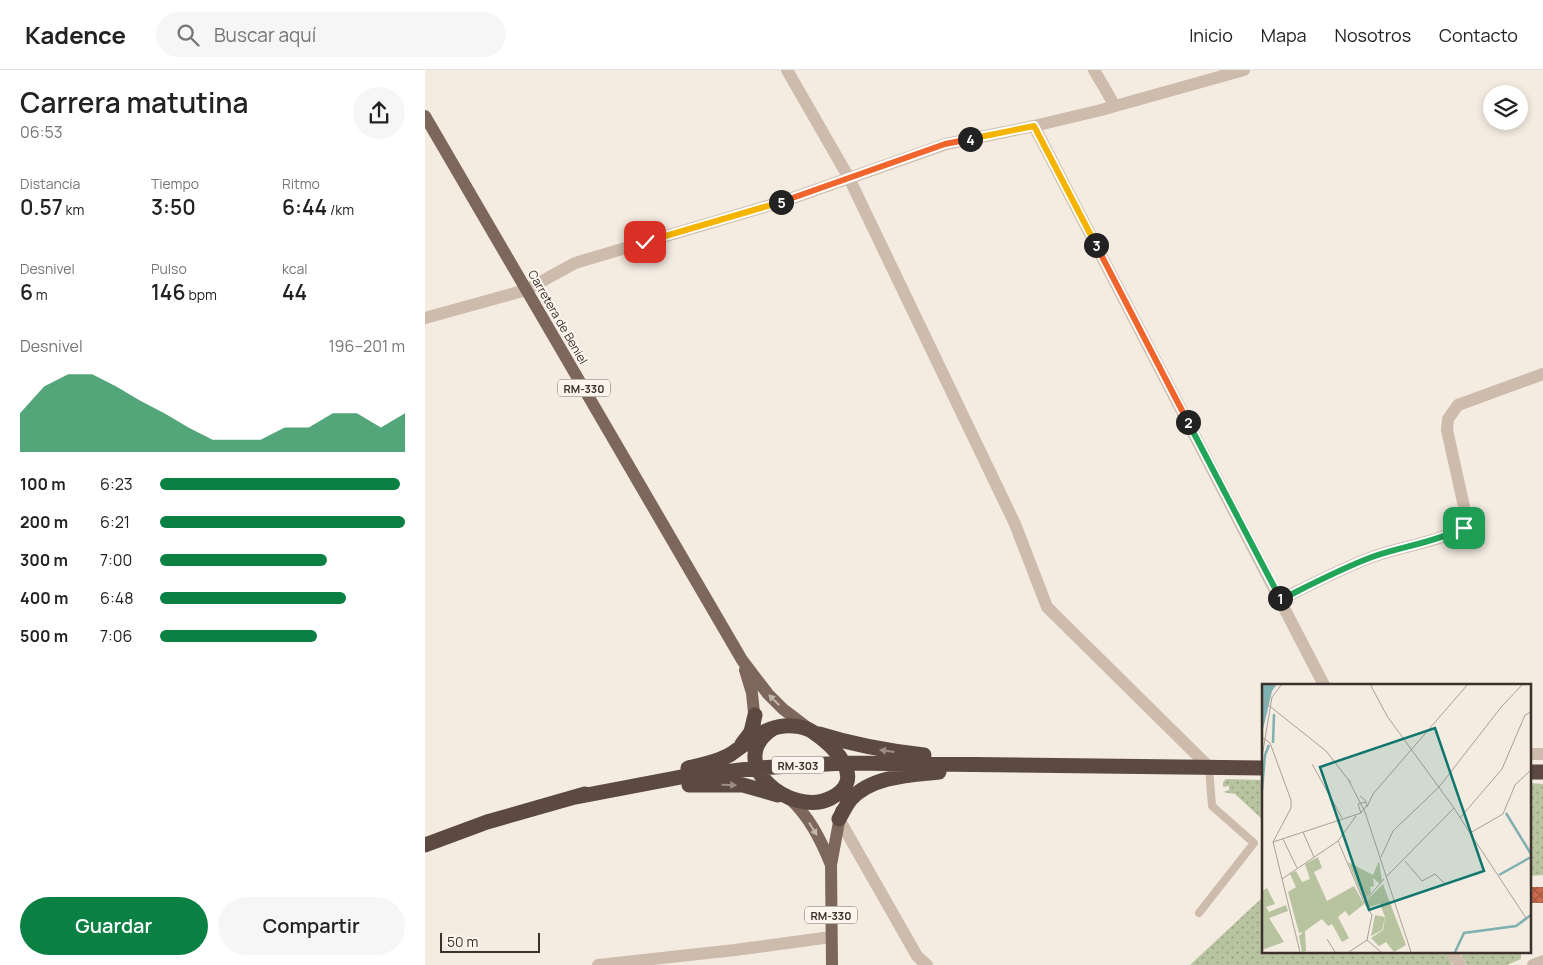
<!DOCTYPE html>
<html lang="es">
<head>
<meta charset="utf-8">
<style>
  :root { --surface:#fff; --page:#f6f6f6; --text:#222; --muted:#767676; --line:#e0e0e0; --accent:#0b8043 }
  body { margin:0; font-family:Manrope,sans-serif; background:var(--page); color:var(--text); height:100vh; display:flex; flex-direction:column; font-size:19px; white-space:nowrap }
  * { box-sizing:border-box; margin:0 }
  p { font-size:16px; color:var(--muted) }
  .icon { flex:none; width:28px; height:28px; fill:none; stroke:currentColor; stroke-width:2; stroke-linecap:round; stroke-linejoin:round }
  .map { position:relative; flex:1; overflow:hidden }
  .panel { display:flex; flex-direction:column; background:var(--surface); width:425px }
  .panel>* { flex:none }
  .controls { position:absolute; left:1058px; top:15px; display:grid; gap:10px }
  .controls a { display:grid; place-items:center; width:45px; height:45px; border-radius:50%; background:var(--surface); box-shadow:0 2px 8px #0003; font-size:25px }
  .scale { position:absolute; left:15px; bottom:12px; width:100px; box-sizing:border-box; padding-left:5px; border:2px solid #3b302b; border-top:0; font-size:14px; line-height:18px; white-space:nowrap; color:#3b302b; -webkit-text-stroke:4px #fbf5ee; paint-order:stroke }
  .pin { position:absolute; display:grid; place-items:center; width:42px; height:42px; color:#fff; margin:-21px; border-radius:10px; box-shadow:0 2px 8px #0006 }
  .km { position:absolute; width:25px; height:25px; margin:-12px; border-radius:50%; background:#222; color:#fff; font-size:14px; line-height:25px; text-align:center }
  .round { display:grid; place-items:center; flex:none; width:52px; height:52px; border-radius:26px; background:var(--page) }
  .head { display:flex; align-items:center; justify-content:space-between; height:85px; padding:0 20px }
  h1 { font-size:28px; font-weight:600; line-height:38px }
  .figures { display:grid; grid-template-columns:repeat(3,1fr); gap:8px; height:85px; padding:5px 20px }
  .figures div { display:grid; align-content:center }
  .figures b { font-size:21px; font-weight:600 }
  .figures small { font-size:14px; font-weight:400 }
  .figures p { font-size:14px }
  .chart { height:140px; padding:10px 20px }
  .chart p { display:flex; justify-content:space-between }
  .chart svg { width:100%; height:90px; margin-top:5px; fill:var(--accent); opacity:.7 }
  .action { display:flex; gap:10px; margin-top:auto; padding:10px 20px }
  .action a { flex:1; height:58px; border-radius:30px; background:var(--accent); color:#fff; font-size:20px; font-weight:600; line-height:58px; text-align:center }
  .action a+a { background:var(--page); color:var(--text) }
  ul { padding:0 20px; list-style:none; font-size:16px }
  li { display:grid; grid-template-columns:80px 60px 1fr; align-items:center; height:38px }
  li i { height:12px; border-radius:6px; background:var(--accent) }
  header { display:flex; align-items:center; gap:30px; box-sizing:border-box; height:70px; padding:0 25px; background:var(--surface); border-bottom:1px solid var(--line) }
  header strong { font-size:24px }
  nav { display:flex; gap:28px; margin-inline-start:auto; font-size:18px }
  .search { width:350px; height:45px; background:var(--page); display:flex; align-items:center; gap:12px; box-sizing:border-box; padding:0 18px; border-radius:28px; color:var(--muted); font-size:19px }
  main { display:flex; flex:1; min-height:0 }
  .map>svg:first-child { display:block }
  .grass { fill:url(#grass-dots) }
  .building { fill:url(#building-cross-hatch) }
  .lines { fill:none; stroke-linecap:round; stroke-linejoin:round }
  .lane { stroke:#cdbbac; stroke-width:8 }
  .street { stroke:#cdbbac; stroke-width:12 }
  .primary { stroke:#7d675c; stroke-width:12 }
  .highway { stroke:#5c4a42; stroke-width:15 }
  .oneway { fill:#c2b5ac }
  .oneway2 { fill:#9c8e87 }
  .split-1-casing { stroke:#fff; stroke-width:10 }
  .split-2-casing { stroke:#fff; stroke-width:10 }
  .split-3-casing { stroke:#fff; stroke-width:10 }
  .split-4-casing { stroke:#fff; stroke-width:10 }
  .split-5-casing { stroke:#fff; stroke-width:10 }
  .split-6-casing { stroke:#fff; stroke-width:10 }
  .split-1 { stroke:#22a559; stroke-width:6 }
  .split-2 { stroke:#22a559; stroke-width:6 }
  .split-3 { stroke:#f0652b; stroke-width:6 }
  .split-4 { stroke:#f5b400; stroke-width:6 }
  .split-5 { stroke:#f0652b; stroke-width:6 }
  .split-6 { stroke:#f5b400; stroke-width:6 }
  .labels { text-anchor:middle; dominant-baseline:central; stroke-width:4; stroke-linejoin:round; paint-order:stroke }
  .shield { fill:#fbf5ee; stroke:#756b66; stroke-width:1 }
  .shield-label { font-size:11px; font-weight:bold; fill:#3b302b }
  .street-label { font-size:12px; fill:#3b302b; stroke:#fbf5ee }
  .inset-river { fill:none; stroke:#7fb0b2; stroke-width:2.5 }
  .inset-road { fill:none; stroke:#aaa098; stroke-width:1 }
  .view { fill:#0f766e; fill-opacity:0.15; stroke:#0f766e; stroke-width:2.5 }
  .inset-edge { fill:none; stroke:#3b302b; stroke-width:2.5 }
</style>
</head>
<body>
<header>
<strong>Kadence</strong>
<div class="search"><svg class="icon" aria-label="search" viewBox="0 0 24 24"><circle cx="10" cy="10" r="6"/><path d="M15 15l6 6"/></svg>Buscar aquí</div>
<nav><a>Inicio</a><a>Mapa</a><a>Nosotros</a><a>Contacto</a></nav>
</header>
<main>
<section class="panel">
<div class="head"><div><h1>Carrera matutina</h1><p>06:53</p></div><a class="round"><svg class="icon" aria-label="share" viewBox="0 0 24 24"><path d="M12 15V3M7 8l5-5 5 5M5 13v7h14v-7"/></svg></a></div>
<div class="figures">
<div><p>Distancia</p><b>0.57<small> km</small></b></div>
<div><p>Tiempo</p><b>3:50</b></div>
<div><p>Ritmo</p><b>6:44<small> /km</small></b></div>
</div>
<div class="figures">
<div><p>Desnivel</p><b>6<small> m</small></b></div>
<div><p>Pulso</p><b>146<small> bpm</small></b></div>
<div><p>kcal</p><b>44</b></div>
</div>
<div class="chart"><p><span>Desnivel</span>196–201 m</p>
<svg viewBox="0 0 160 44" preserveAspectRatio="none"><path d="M0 44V25L10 12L20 6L30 6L40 12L50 19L60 25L70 32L80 38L90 38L100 38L110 32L120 32L130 25L140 25L150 32L160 25V44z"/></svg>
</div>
<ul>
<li><b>100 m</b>6:23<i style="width:98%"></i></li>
<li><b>200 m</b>6:21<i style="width:100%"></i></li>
<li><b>300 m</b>7:00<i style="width:68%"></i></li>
<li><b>400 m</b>6:48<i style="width:76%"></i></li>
<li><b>500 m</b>7:06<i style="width:64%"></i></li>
</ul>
<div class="action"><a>Guardar</a><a>Compartir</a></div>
</section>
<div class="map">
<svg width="1118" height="895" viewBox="0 0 1118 895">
  <defs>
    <pattern id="grass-dots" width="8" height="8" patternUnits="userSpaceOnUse" patternTransform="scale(1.25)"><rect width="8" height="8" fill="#b8c4a0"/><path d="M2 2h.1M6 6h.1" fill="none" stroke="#97a083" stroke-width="1.8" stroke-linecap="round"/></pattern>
    <pattern id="building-cross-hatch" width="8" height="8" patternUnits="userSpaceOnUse" patternTransform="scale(1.25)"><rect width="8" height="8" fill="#c8694b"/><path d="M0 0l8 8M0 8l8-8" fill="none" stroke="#a4573f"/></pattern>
  </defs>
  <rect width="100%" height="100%" fill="#f4ebe1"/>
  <!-- grass -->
  <path class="grass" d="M 801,709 L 838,710 L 838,750 L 810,724 L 798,722 L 804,720 L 804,716 L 798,717 L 798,712 Z
    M 1104,713 L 1118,714 L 1118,805 L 1104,806 Z
    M 838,827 L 838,881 L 1021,881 L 1027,895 L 765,895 Z
    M 1034,881 L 1096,881 L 1096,889 L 1082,895 L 1042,895 Z"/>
  <!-- building -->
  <path class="building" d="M 1107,817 L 1118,817 L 1118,833 L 1107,833 Z"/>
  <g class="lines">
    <!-- lane -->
    <path class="lane" d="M 774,843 L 829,773 L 787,736 L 784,697"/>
    <!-- street -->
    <path class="street" d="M 362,0 L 424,108 L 590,454 L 622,537 L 784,697
      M 669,0 L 690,36
      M 609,56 L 676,40 L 819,0
      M 0,248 L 101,220 L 150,193 L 359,131 L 521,74 L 609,56 L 899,615
      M 855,530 C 885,515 915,499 947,487 C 977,476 1009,473 1039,458 L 1042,450 L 1022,360 L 1023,349 L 1033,335 L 1118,304
      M 1104,684 L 1118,684
      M 414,749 L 492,886 L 502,895
      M 1026,881 L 1035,895
      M 173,895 L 310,880 L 406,867
      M 1108,895 L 1118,891"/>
    <!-- primary -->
    <path class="primary" d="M 0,46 L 317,590 L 343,624 L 358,639 L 383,658
      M 320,600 L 327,623 L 330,653
      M 364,728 C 384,746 396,770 406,795
      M 407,895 L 406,795 L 416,741"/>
    <!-- highway -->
    <path class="highway" d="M 394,664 C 429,675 462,681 499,685
      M 317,674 L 326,662 L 330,645
      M 263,698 C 277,695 293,692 306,684 C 322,673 338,658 359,656 C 368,655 381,657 388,662 C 410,677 443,710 406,728 C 366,749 296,691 349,658
      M 1104,702 L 1118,702
      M 264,715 L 318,715 L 353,725
      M 151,727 L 256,707 L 332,698 L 419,693 L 838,698
      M 414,749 C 418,742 421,735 426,729 C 447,706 485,705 514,702
      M 0,775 L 62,752 L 160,724"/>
  </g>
  <!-- one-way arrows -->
  <defs><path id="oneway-solid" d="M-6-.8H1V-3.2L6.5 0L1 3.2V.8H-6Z" transform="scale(1.25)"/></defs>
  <g class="oneway">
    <use href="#oneway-solid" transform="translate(349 630) rotate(-135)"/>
    <use href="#oneway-solid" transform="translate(388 759) rotate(58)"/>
  </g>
  <g class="oneway2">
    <use href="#oneway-solid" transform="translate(462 681) rotate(-172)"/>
    <use href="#oneway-solid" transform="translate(304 715) rotate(2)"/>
  </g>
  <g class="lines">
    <defs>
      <path id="split-1" d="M 855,528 L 855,530 C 885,515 915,499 947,487 C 978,476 1008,473 1039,458"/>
      <path id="split-2" d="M 763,352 L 855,528"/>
      <path id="split-3" d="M 671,175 L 763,352"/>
      <path id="split-4" d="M 545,69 L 609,56 L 671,175"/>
      <path id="split-5" d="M 356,132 L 520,74 L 545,69"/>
      <path id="split-6" d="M 220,172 L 356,132"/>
    </defs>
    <!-- split-1 casing -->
    <use href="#split-1" class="split-1-casing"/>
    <!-- split-2 casing -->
    <use href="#split-2" class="split-2-casing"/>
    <!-- split-3 casing -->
    <use href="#split-3" class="split-3-casing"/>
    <!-- split-4 casing -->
    <use href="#split-4" class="split-4-casing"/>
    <!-- split-5 casing -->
    <use href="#split-5" class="split-5-casing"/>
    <!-- split-6 casing -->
    <use href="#split-6" class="split-6-casing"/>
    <!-- split-1 -->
    <use href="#split-1" class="split-1"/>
    <!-- split-2 -->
    <use href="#split-2" class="split-2"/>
    <!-- split-3 -->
    <use href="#split-3" class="split-3"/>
    <!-- split-4 -->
    <use href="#split-4" class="split-4"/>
    <!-- split-5 -->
    <use href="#split-5" class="split-5"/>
    <!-- split-6 -->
    <use href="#split-6" class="split-6"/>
  </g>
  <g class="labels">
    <!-- shield labels -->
    <g class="shield">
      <rect x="133" y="309.5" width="52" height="17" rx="4"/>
      <rect x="347" y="686.5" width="52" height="17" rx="4"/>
      <rect x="380" y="836.5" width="52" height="17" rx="4"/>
    </g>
    <g class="shield-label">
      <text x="159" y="318">RM-330</text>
      <text x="373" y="695">RM-303</text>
      <text x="406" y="845">RM-330</text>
    </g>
    <!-- street labels -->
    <g class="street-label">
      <text transform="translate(133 247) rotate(60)">Carretera de Beniel</text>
    </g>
  </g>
  <!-- overview -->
  <g transform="translate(837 614)">
    <rect width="269" height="269" fill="#f4ebe1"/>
    <path d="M 56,173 L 60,184 L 52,188 L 65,217 L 92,202 L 102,220 L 87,232 L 83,227 L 76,233 L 87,254 L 80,258 L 70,240 L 66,242 L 60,235 L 43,247 L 44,267 L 40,268 L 37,252 L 41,248 L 37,249 L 26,208 L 34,203 L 28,190 L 34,187 L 40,198 L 48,195 L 43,180 ZM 117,177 L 120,196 L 118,200 L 111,194 L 112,202 L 108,203 L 109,209 L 102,216 L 86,178 L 111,191 ZM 121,200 L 144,261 L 132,268 L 124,258 L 117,262 L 109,254 L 121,246 L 123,233 L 118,220 L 107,223 L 104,217 ZM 5,204 L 13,220 L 4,223 L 7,228 L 24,221 L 26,227 L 7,234 L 22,258 L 0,266 L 0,207 Z" fill="#b8c4a0"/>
    <path d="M 113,231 L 123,233 L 120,246 L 109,252 Z" fill="#b8c4a0"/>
    <path d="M 1,0 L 15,0 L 10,7 L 0,50 Z" fill="#7fb0b2"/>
    <path class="inset-river" d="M 11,59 L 12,30M 0,106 L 3,71 L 7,61M 244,129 L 269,170M 237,191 L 269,173M 193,268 L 202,249 L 254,242 L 269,231"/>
    <path class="inset-road" d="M 108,0 L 125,32 L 192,124 L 125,192M 0,16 L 64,67 L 89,99M 0,53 L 8,59 L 29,116 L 29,124 L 11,158 L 38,268M 0,73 L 10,13 L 20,0M 50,80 L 80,134M 86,95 L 103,128 L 149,268M 98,112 L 103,116 L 104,118 L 104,119 L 105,121 L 99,129 L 96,120 L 104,118M 105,123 L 111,110 L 206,0M 192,124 L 208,149 L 241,130 L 253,101 L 269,86M 198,134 L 240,85 L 263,31 L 269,28M 41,148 L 52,173M 208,149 L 264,234M 21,155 L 35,184M 76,157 L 102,218M 11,158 L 99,129M 119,173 L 131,147 L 177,103 L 240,22 L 261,0M 143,177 L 160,197 L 173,190 L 183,200M 20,195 L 76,157 L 94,132M 65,255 L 73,268M 105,256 L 119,268M 87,268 L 105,256 L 110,231 L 102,218 L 122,195"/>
    <path class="view" d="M 173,44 L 222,187 L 107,226 L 58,83 Z"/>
    <rect width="269" height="269" class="inset-edge"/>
  </g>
</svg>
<div class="controls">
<a><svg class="icon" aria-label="layers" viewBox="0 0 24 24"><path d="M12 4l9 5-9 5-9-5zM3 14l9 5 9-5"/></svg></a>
</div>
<div class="scale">50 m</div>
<div class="pin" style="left:1039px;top:458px;background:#1e9e55"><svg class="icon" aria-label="arrive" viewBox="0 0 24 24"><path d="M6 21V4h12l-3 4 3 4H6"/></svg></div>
<div class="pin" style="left:220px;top:172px;background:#d93025"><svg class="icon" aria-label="check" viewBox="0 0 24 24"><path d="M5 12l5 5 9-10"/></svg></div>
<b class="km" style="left:855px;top:528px">1</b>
<b class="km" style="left:763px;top:352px">2</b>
<b class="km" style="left:671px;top:175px">3</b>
<b class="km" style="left:545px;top:69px">4</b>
<b class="km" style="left:356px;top:132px">5</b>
</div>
</main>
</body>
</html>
